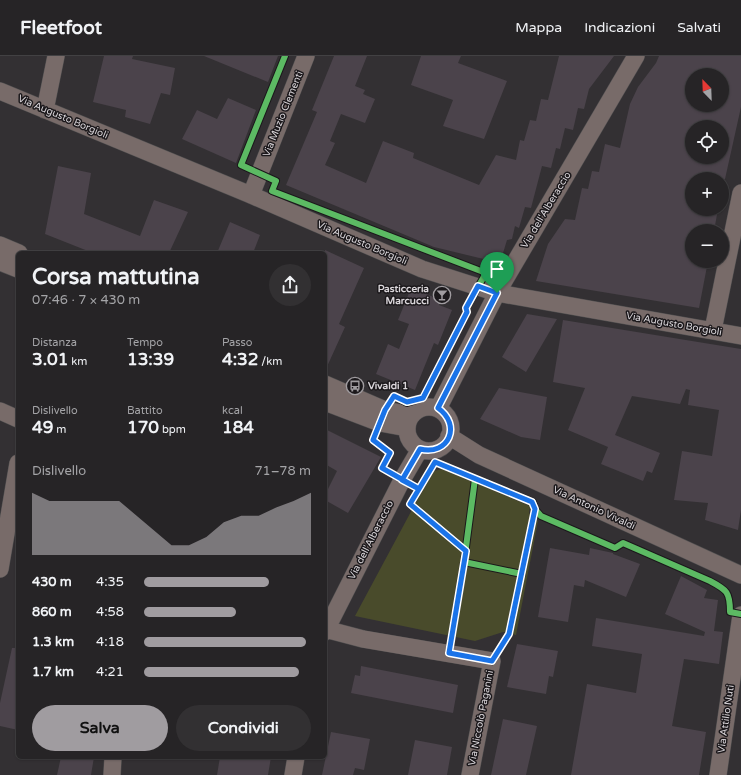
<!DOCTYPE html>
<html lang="it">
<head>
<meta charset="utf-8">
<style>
  :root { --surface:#262426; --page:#323032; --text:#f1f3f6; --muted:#a4a4a7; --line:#424143; --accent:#a09ca0 }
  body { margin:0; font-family:"Varela Round",sans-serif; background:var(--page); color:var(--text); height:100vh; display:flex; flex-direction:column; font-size:15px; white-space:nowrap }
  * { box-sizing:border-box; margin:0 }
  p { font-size:13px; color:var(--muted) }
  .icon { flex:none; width:22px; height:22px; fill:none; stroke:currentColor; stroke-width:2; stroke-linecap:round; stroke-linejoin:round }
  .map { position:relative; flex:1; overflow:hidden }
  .details { position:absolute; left:16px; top:195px; width:311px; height:508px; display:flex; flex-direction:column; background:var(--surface); border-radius:6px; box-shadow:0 1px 3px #0004,0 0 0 1px var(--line) }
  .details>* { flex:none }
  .needle { width:26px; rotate:337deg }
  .fabs { position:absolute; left:685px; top:12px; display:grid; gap:8px }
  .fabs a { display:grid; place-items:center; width:44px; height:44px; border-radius:50%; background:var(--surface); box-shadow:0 1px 3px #0004,0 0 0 1px var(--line); font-size:20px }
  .pin { position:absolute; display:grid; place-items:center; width:34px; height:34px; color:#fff; margin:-41px -17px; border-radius:50% 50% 50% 0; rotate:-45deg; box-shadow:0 0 4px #0007 }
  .pin .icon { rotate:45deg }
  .round { display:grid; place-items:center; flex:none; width:42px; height:42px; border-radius:21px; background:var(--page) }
  .headline { display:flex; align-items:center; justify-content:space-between; height:68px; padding:0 16px }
  h1 { font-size:22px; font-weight:800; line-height:30px }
  .stats { display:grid; grid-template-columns:repeat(3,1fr); gap:6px; height:68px; padding:4px 16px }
  .stats div { display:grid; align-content:center }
  .stats b { font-size:17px; font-weight:800 }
  .stats small { font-size:11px; font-weight:400 }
  .stats p { font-size:11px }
  .chart { height:112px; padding:8px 16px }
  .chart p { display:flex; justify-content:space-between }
  .chart svg { width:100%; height:72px; margin-top:4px; fill:var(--accent); opacity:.7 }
  .cta { display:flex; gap:8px; margin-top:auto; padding:8px 16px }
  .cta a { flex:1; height:46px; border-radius:24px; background:var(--accent); color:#111; font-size:16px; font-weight:800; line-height:46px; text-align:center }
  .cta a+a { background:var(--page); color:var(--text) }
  ul { padding:0 16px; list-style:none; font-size:13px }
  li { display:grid; grid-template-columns:64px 48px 1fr; align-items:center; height:30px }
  li i { height:10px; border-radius:5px; background:var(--accent) }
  header { display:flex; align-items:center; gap:24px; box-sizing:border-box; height:56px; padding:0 20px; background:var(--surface); border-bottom:1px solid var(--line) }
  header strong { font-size:19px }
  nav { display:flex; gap:22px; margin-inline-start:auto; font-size:14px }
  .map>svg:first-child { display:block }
  .green { fill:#494b2b }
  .building { fill:#4b434b; fill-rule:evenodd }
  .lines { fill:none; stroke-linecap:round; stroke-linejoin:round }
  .minor-casing { stroke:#504f50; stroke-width:18 }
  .minor { stroke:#786b69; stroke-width:17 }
  .cycleway-casing { stroke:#1b181b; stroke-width:8 }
  .cycleway { stroke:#5cba63; stroke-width:6 }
  .route-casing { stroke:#fff; stroke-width:8 }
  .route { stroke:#1a73e8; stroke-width:5 }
  .labels { text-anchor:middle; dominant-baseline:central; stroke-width:3; stroke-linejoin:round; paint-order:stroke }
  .street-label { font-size:10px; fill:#dad6da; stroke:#1b181b }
  .poi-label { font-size:10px; font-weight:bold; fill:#dad6da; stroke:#1b181b; text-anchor:end }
</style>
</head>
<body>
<header>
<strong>Fleetfoot</strong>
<nav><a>Mappa</a><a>Indicazioni</a><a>Salvati</a></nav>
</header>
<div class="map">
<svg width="741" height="719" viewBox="0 0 741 719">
  <rect width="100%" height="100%" fill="#333033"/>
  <!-- green -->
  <path class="green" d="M 442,413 L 530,450 L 529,457 L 538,465 L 516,579 L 503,576 L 475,585 L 355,560 L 414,450 L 434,415 Z"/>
  <!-- building -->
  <path class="building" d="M 104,0 L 133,0 L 132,3 L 175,12 L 170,39 L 161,37 L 150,68 L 125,61 L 126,54 L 93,46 Z
    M 204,0 L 278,0 L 268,26 Z
    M 334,0 L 367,0 L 355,30 L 365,34 L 363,38 L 375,43 L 365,67 L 341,58 L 330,85 L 335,87 L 325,109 L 366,127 L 383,85 L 414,97 L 413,102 L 479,129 L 496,99 L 516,104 L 520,84 L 524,85 L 530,64 L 536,65 L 541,43 L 548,44 L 559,0 L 614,0 L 589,33 L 584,53 L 578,52 L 573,74 L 565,72 L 560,93 L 556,92 L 551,112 L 542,110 L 531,152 L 525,151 L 519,172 L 515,170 L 512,183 L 507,184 L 500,207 L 434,191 L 286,129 L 317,56 L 312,54 Z
    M 421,0 L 461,0 L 458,7 L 507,25 L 484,83 L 443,70 L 453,44 L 411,29 Z
    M 659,0 L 741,0 L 741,51 L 725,123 L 692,123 L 692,153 L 718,153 L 714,175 L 692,175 L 692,205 L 708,205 L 699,252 L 536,225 L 548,188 L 565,163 L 575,164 L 582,132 L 588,133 L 592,115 L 599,116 L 605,88 L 620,92 L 630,48 L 638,31 L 656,7 ZM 692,19 L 722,19 L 722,49 L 692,49 ZM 692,71 L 722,71 L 722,101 L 692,101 Z
    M 228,42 L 256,54 L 236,107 L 182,83 L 197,54 L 217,63 Z
    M 58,110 L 91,117 L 84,158 L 140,180 L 154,144 L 188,156 L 169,197 L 93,197 L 45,178 Z
    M 230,166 L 260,179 L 253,197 L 217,197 Z
    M 325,194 L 364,212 L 339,268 L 345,271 L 325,315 Z
    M 411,232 L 441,244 L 439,249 L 452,254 L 438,289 L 434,287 L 415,334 L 376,318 L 388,288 L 399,293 L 409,268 L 398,264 Z
    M 527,258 L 557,263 L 526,316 L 502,301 Z
    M 563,264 L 741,293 L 741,454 L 738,474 L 705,464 L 708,447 L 674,444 L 682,395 L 712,400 L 719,354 L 688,349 L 690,334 L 686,333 L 680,348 L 632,340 L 615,379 L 660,397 L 652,417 L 647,415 L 643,425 L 601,408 L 608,391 L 568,374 L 585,332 L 553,326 Z
    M 499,332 L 547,341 L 540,384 L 521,381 L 480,363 Z
    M 325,373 L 381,401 L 348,457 L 325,444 L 325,439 L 337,415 L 325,408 Z
    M 550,492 L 589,499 L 590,492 L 613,497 L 613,498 L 640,508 L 626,541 L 585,524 L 584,531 L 574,529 L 568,566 L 538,561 Z
    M 681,520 L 707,534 L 704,542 L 718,544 L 714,575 L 723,576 L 719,608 L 684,603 L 672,670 L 706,676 L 699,719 L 571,719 L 587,628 L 636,637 L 642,598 L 592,590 L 596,562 L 704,580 L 705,576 L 665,558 Z
    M 517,588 L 558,595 L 553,621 L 549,620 L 546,638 L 507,631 Z
    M 12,592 L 18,592 L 18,674 L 0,670 L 0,647 Z
    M 361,610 L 458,629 L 453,657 L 351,637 L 355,619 L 360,620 Z
    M 503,663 L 537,670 L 526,719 L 491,719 Z
    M 331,676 L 370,683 L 364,714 L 355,712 L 353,719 L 322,719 Z
    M 415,684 L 452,691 L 447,719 L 408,719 Z
    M 61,701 L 94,701 L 91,719 L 57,719 Z
    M 220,701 L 271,701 L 268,719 L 217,719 Z"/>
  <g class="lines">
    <defs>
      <path id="minor" d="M 0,35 L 251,139 L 422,213 L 497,237 L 741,280
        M 45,54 L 56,0
        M 251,139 L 306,0
        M 0,189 L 19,197
        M 0,206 L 18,213
        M 713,274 L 741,137
        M 325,328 L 385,354 L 411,359
        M 325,346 L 380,367 L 407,372
        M407 373a22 22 0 1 1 44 0a22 22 0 1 1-44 0Z
        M 438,353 L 497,237 L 636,0
        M 0,355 L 18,363
        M 449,380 L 479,399 L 741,519
        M 0,513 L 18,407
        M 325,573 L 363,583 L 492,605 L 470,719
        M 325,576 L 402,424 L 420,393
        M 112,719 L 113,701
        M 293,719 L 296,701
        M 718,719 L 741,559"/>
    </defs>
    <!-- minor casing -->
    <use href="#minor" class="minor-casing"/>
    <!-- minor -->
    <use href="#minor" class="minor"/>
    <defs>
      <path id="cycleway" d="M 285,0 L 241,109 L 276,125 L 272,135 L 486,217 L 466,252 L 467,256 L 423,342 L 407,347 L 394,340 L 385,354 L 373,384 L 390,397 L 382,412 L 419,433
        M 475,423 L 464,506 L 522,518
        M 466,495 L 410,448 L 435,406 L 533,446 L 535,453 L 541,460 L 615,492 L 623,487 L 710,525 C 727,534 730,536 730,556 L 741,558
        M 449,597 L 464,506
        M 492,605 L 509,578 L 535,453"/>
    </defs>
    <!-- cycleway casing -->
    <use href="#cycleway" class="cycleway-casing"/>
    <!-- cycleway -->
    <use href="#cycleway" class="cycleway"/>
  </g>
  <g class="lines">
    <defs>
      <path id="route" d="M 497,237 L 478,230 L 466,252 L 467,256 L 423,342 L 407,346 L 394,340 L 385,354 L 373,384 L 390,397 L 382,412 L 419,433 L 410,448 L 466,495 L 449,597 L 492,605 L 509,578 L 535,453 L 532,446 L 435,406 L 419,433 L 402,424 L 420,393 C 449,400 462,369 438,352 L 497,237"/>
    </defs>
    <!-- route casing -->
    <use href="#route" class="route-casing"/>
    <!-- route -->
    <use href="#route" class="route"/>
  </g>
  <!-- icons -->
  <defs>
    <symbol id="bar-ring" viewBox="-11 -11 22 22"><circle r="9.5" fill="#1b181b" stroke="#a09ca0" stroke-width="1.5"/><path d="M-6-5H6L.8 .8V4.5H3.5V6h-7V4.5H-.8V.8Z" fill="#a09ca0"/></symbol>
    <symbol id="bus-ring" viewBox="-11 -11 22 22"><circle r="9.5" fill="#1b181b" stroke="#a09ca0" stroke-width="1.5"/><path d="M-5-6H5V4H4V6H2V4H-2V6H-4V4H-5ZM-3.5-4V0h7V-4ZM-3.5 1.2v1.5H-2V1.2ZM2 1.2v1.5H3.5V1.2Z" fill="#a09ca0"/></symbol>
  </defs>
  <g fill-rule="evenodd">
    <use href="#bar-ring" x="432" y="229" width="20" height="20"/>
    <use href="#bus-ring" x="345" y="320" width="20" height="20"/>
  </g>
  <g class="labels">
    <!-- street labels -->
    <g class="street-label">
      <text transform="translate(283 58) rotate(-68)">Via Muzio Clementi</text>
      <text transform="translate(63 61) rotate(23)">Via Augusto Borgioli</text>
      <text transform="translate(546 154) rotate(-59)">Via dell'Alberaccio</text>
      <text transform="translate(362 187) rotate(23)">Via Augusto Borgioli</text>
      <text transform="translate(674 268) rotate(10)">Via Augusto Borgioli</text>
      <text transform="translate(594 452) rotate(25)">Via Antonio Vivaldi</text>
      <text transform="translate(371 484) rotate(-63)">Via dell'Alberaccio</text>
      <text transform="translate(481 662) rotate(-79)">Via Niccolò Paganini</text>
      <text transform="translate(726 663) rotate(-82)">Via Attilio Nuti</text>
    </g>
    <!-- poi labels -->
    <g class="poi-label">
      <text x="429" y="233">Pasticceria<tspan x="429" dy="12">Marcucci</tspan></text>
      <text x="368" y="330" text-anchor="start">Vivaldi 1</text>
    </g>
  </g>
</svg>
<div class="fabs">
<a><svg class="needle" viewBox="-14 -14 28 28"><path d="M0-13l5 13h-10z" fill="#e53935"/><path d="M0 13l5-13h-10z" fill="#a4a4a7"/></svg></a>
<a><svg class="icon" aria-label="locate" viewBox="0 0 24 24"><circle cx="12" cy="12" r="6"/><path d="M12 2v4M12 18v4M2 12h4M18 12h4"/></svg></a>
<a>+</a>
<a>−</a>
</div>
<div class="pin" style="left:497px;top:237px;background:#1e9e55"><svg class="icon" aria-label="arrive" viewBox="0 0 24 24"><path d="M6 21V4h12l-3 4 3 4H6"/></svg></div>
<section class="details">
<div class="headline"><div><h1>Corsa mattutina</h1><p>07:46 · 7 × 430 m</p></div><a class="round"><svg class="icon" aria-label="share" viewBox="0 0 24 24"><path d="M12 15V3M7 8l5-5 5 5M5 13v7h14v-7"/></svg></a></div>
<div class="stats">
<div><p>Distanza</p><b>3.01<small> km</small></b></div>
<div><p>Tempo</p><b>13:39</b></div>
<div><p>Passo</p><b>4:32<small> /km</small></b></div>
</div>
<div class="stats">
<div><p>Dislivello</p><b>49<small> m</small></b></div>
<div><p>Battito</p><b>170<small> bpm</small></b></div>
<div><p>kcal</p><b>184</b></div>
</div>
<div class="chart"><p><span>Dislivello</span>71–78 m</p>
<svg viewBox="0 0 160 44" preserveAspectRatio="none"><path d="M0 44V6L10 11L20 11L30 11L40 11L50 11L60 20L70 29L80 38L90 38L100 33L110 24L120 20L130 20L140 15L150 11L160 6V44z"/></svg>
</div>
<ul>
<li><b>430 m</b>4:35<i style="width:75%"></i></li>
<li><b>860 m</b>4:58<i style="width:55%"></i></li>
<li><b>1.3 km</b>4:18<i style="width:97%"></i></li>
<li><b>1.7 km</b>4:21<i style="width:93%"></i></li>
</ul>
<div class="cta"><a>Salva</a><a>Condividi</a></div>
</section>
</div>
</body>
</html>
